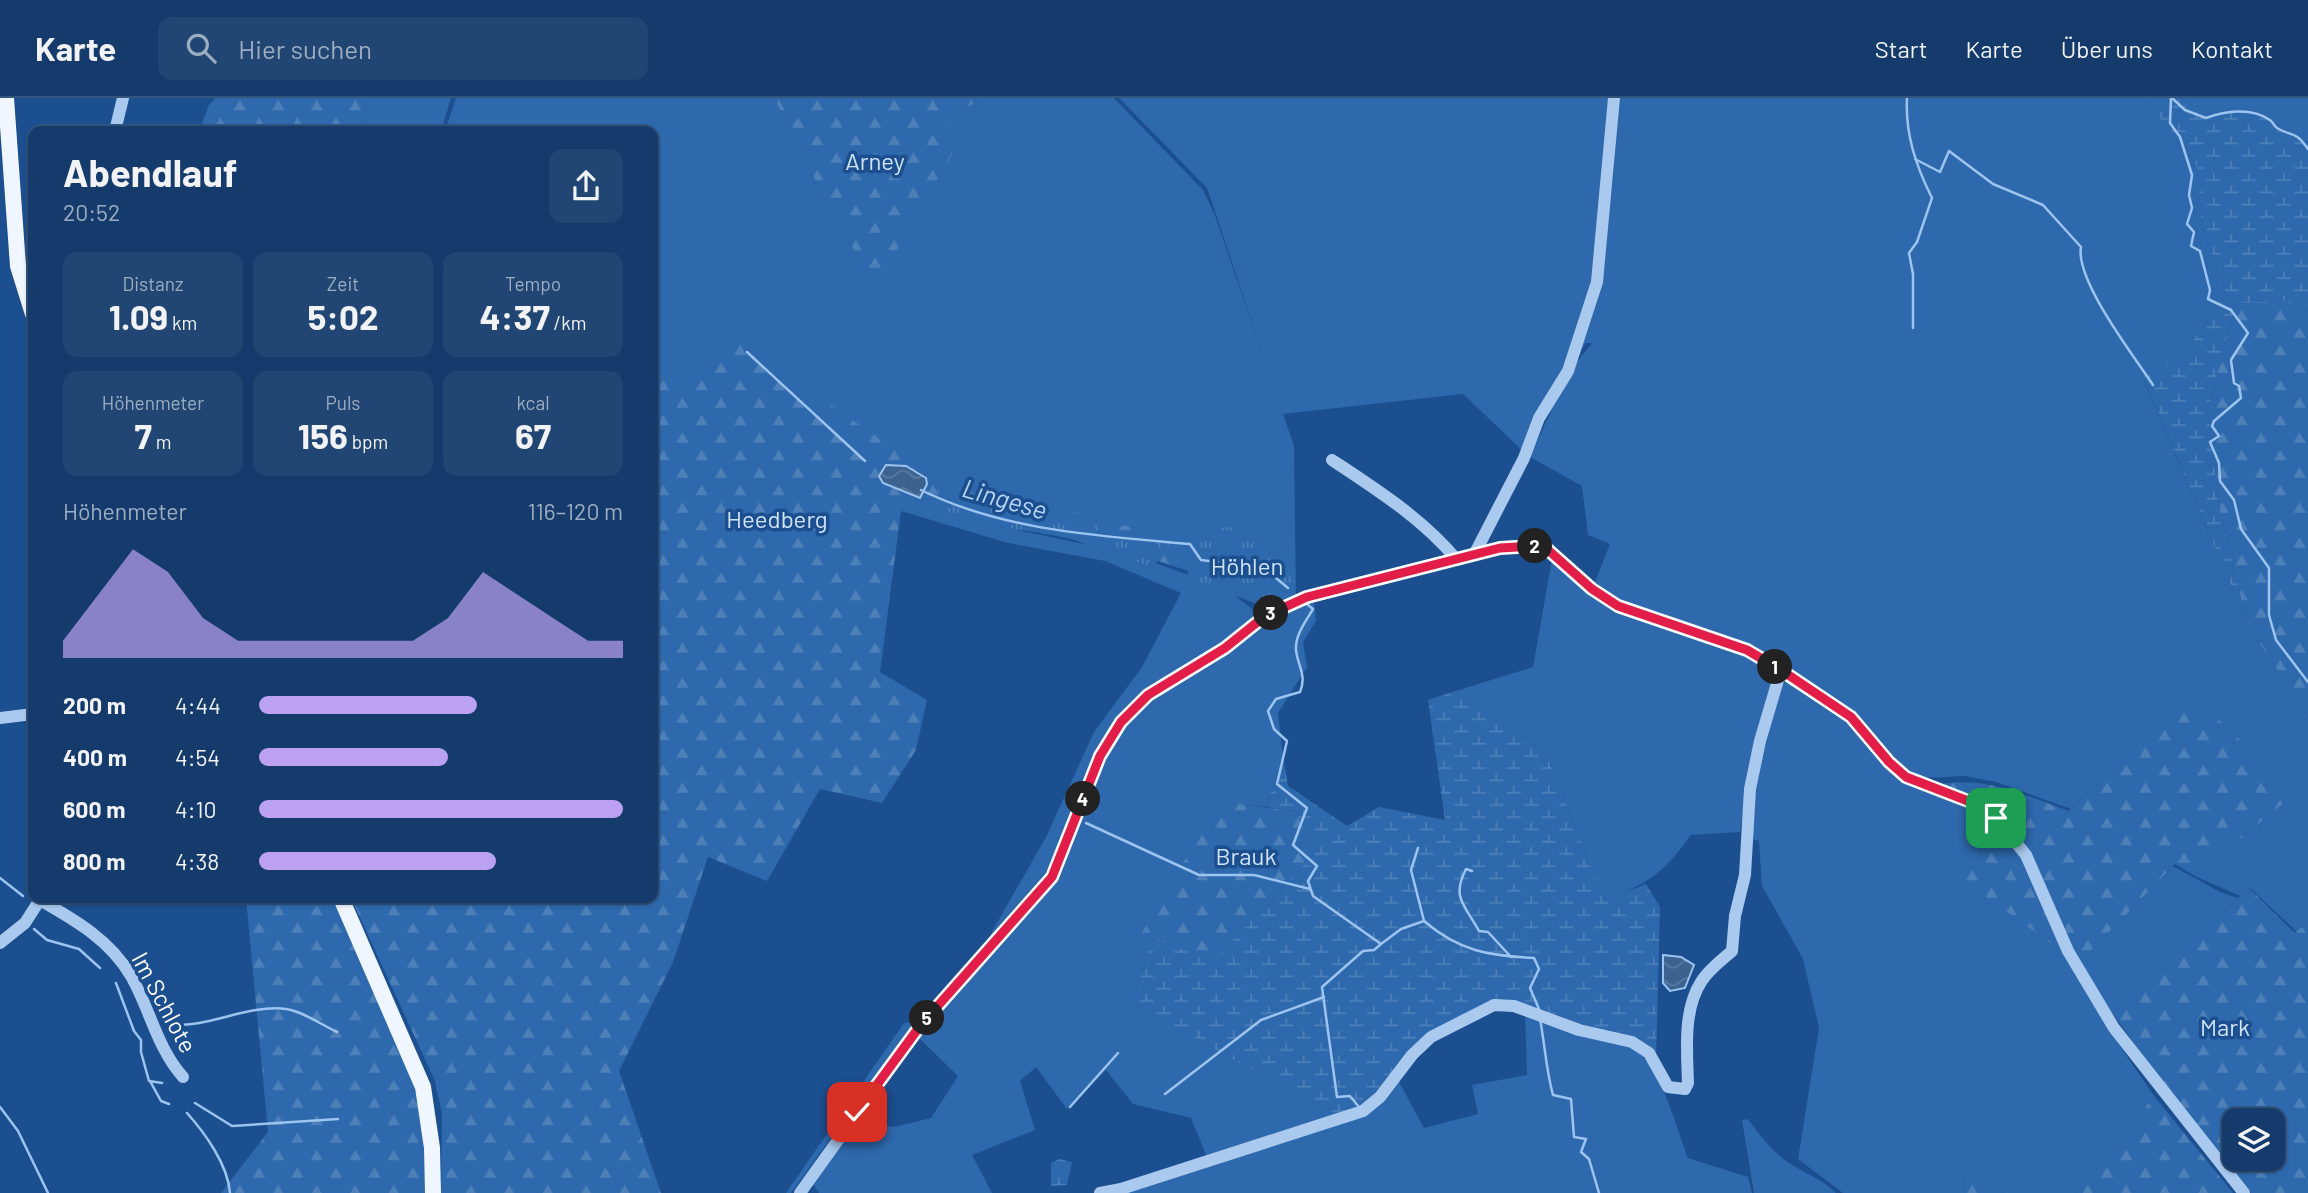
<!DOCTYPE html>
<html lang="de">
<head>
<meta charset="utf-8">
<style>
  :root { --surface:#143b6b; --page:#214673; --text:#f1f3f6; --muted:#9dadc1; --line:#33557e; --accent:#bca0f2 }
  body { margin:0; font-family:Barlow,sans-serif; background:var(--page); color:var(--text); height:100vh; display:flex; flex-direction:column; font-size:26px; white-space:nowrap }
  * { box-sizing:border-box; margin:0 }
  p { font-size:23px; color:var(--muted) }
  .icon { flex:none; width:38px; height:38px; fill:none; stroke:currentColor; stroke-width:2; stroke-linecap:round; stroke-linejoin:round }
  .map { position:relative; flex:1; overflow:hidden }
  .details { position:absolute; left:28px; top:28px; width:630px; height:777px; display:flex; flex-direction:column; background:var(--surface); border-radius:14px; box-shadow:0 2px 5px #0004,0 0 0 2px var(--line) }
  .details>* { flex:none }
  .buttons { position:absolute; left:2222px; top:1010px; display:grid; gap:14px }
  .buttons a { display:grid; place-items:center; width:63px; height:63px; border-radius:14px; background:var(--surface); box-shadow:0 2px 5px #0004,0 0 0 2px var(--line); font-size:35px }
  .pin { position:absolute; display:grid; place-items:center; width:60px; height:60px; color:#fff; margin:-30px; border-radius:14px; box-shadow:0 4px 10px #0006 }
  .km { position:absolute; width:35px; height:35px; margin:-18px; border-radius:50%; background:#222; color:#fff; font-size:19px; line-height:35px; text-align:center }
  .round { display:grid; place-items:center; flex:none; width:74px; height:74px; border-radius:14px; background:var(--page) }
  .headline { display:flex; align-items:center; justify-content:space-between; height:119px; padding:0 35px }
  h1 { font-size:38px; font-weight:700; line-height:52px }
  .stats { display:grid; grid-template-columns:repeat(3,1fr); gap:10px; height:119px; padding:7px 35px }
  .stats div { display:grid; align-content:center; border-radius:14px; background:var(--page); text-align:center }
  .stats b { font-size:35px; font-weight:700 }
  .stats small { font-size:19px; font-weight:400 }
  .stats p { font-size:19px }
  .chart { height:196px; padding:14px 35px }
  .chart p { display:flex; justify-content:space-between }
  .chart svg { width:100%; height:126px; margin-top:7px; fill:var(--accent); opacity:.7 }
  ul { padding:0 35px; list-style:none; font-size:23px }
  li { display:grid; grid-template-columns:112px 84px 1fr; align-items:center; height:52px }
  li i { height:18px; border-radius:9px; background:var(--accent) }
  header { display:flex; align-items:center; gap:42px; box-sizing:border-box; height:98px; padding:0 35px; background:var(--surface); border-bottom:2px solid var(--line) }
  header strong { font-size:33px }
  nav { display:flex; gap:38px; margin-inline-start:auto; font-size:24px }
  .search { width:490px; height:63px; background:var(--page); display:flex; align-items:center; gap:18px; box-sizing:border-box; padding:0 24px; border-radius:14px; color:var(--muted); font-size:26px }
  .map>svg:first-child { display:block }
  .grass { fill:#2e69ad }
  .forest { fill:url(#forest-firs); fill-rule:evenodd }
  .wetland { fill:url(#wetland-marsh) }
  .park { fill:url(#park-tufts) }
  .water { fill:url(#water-waves); stroke:#9cc4f0; stroke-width:2 }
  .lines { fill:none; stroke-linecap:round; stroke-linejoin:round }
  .stream { stroke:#9cc4f0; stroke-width:2.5 }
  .minor { stroke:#a9c9ee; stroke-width:12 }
  .major { stroke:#f0f6ff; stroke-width:16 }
  .route-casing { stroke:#fff; stroke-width:14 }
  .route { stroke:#e11d48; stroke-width:9 }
  .labels { text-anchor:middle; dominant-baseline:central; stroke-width:7; stroke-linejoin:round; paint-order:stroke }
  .park-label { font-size:24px; fill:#cfe3fa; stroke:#1b4f8f }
  .street-label { font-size:24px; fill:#fff; stroke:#1b4f8f }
  .water-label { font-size:26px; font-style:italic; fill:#b5d3f5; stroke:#1b4f8f }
</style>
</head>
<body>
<header>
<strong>Karte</strong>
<div class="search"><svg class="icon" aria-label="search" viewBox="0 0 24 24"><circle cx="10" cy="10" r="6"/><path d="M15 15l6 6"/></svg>Hier suchen</div>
<nav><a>Start</a><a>Karte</a><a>Über uns</a><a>Kontakt</a></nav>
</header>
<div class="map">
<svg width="2308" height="1095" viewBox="0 0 2308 1095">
  <defs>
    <pattern id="forest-firs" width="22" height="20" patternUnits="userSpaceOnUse" patternTransform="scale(1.75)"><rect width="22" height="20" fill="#2e69ad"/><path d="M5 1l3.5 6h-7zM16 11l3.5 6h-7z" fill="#4d80b9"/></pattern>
    <pattern id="wetland-marsh" width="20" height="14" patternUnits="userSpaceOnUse" patternTransform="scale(1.75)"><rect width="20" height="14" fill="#2e69ad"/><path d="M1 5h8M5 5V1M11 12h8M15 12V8" fill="none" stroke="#4d80b9"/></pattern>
    <pattern id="park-tufts" width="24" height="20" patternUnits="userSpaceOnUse" patternTransform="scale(1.75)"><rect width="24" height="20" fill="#2e69ad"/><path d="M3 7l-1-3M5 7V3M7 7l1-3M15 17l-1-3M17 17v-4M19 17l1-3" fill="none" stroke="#4d80b9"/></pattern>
    <pattern id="water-waves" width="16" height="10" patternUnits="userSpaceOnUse" patternTransform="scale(1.75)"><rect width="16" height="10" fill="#3c6290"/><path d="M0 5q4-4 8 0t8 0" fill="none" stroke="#597aa1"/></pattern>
  </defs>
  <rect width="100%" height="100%" fill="#1b4f8f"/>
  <!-- grass -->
  <path class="grass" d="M 366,0 L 451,0 L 441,33 L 359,33 Z
    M 456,0 L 774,0 L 832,116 L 876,187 L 942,20 L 986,0 L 1114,0 L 1203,92 L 1214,115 L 1264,259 L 1207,90 L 1119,0 L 1613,0 L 1596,183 L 1567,273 L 1526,356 L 1463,296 L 1283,316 L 1294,348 L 1296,500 L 1268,439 L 1181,437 L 985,404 L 935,378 L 653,269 L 653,33 L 445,33 Z
    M 1619,0 L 2144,0 L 2197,69 L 2202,129 L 2226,196 L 2182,258 L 2143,280 L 2247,526 L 2308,619 L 2308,824 L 2297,834 L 2250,790 L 2240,798 L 2195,778 L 2285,704 L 2231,630 L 2184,599 L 2071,711 L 1996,684 L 1965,678 L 1924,680 L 1909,677 L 1879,646 L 1751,549 L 1620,503 L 1595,484 L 1610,446 L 1588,437 L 1582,388 L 1530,359 L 1569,274 L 1592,245 L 1586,245 L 1570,269 L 1599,184 L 1613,81 Z
    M 2183,0 L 2308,0 L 2308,51 C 2297,36 2281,35 2270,21 L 2188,7 Z
    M 922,401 L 949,407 L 998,428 L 1127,455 L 1225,490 L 1260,517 L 1222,548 L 1144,591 L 1117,618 L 1094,655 L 1075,699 L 1062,743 L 1046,774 L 989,839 L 1046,739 L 1094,634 L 1142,569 L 1181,495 L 1105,463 L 1008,445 L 901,413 Z
    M 1552,461 C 1564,472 1575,485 1588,494 C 1626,520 1757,542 1775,581 L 1747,691 L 1740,734 L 1691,737 C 1662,777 1650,784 1604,803 L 1546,655 L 1462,591 L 1533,569 Z
    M 1314,503 L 1316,523 L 1303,544 L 1307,569 L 1278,615 L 1283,659 L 1266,709 L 1220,704 L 1142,836 L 1153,840 L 1132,905 L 1335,1018 L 1207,1059 L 1191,1020 L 1133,1006 L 1106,972 L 1067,1011 L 1036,969 L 1020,983 L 1035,1032 L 972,1057 L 992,1095 L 819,1095 L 813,1086 L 859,1023 L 894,1029 L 931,1020 L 958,978 L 919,940 L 1054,782 L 1102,659 L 1123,626 L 1151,602 L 1269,522 Z
    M 1788,584 L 1847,621 L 1870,652 L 1917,690 L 1980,713 L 2107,929 L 2154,998 L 2077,1095 L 2003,1095 L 1961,1062 L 1966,1095 L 1843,1095 L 1798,1061 L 1819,930 L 1803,861 L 1762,788 L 1759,743 L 1749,740 C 1754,687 1766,638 1781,587 Z
    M 2173,768 L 2220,794 L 2238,800 L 2113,916 L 2080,864 Z
    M 1525,915 C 1554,923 1623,937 1643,955 C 1659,970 1679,1036 1688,1060 L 1748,1079 L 1752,1095 L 1116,1095 L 1364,1015 L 1397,980 L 1424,1030 L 1478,1016 L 1472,987 L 1527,977 Z
    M 915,924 L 791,1095 L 786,1095 L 904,925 Z
    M 1748,1021 C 1761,1039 1775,1057 1794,1068 C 1809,1077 1823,1082 1836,1095 L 1754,1095 L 1742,1022 Z"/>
  <!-- forest -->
  <path class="forest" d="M 216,0 L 366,0 L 359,33 L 199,33 L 209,7 Z
    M 774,0 L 986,0 L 943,20 L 956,49 L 876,188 L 832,116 Z
    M 2287,203 L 2308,214 L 2308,619 L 2247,526 L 2220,415 L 2208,311 L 2236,204 Z
    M 740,246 L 935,378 L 985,404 L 1181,437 L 1268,439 L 1296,500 L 1227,486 L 1128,453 L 999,426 L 949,407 L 922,401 L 901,413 L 880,574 L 927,602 L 916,652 L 882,705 L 820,691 L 767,783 L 708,759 L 673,864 L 619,973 L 661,1095 L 441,1095 L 442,1016 L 435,983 L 351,800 L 653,800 L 653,269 L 695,285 Z
    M 2184,599 L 2231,630 L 2285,704 L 2195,778 L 2175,766 L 2079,865 L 1962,782 L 1980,713 L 1934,687 C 1987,677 2020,696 2069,713 Z
    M 1220,703 L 1296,714 L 1315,755 L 1214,863 L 1141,836 Z
    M 2249,790 L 2295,835 L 2308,824 L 2308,1095 L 2251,1095 L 2164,987 L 2113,916 ZM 2235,1022 L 2273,1022 L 2273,1060 L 2235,1060 Z
    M 246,800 L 334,800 L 410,972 L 422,1018 L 426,1095 L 221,1095 L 268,1034 Z
    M 2154,998 L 2233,1095 L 2077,1095 Z
    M 1960,1061 L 2003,1095 L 1966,1095 Z"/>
  <!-- wetland -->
  <path class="wetland" d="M 2144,0 L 2183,0 L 2188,7 L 2270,21 C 2281,35 2297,36 2308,51 L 2308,214 L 2286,203 L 2236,205 L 2208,311 L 2220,415 L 2247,526 L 2143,279 L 2182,258 L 2226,196 L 2202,129 L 2197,69 Z
    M 1462,591 L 1546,655 L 1604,802 L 1646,786 L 1660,809 L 1656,962 L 1650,951 L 1511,905 L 1430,937 L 1376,999 L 1361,1009 L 1335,1018 L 1132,905 L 1153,840 L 1214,862 L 1315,755 L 1296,714 L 1266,709 L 1283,659 L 1288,688 L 1347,728 L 1379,709 L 1445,722 L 1428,602 Z
    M 1060,1061 L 1072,1064 L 1067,1087 L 1051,1088 L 1051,1065 Z"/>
  <!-- park -->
  <path class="park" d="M 954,384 L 978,397 L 994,401 L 1096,417 L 1100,436 C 1125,436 1151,438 1176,438 C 1191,438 1204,431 1219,430 C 1261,424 1293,454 1295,495 L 1293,499 L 1265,509 L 1187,480 L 1193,454 L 1162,445 L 1155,470 L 1066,439 L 1007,430 L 930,410 L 939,386 Z"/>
  <!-- water -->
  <path class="water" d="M 886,367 L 906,368 L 926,380 L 927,386 L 920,400 L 883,385 L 879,378 Z
    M 1663,857 L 1681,859 L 1694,867 L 1685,890 L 1670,893 L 1663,885 Z"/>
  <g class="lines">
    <!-- stream -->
    <path class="stream" d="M 1907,0 C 1905,36 1916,68 1932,100 L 1917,144 L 1909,155 L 1913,176 L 1913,230
      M 2171,0 L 2170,25 L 2180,39 L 2192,77 L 2189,97 L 2192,110 L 2187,126 L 2194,134 L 2191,148 L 2200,153 L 2210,192 L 2208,201 L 2231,212 L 2248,235 L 2231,262 L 2234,285 L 2239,288 L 2241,300 L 2214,323 L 2212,328 L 2219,338 L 2210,344 L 2219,365 L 2220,383 L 2234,402 L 2241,431 L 2269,470 L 2269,517 L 2276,542 L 2308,584
      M 2172,0 L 2185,12 L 2206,20 C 2225,13 2251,9 2270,22 C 2273,24 2274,28 2277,30 C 2292,39 2295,32 2308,51
      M 1915,61 L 1940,74 L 1949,53 L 1993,86 L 2043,107 L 2081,149 C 2075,182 2134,258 2153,287
      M 747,254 L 865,363
      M 921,392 C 1004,433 1100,438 1190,446 L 1201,462 L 1264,470 L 1288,490
      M 1308,507 L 1313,511 C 1306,523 1295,537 1296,552 C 1298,569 1307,577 1300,594 L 1276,601 L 1268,613 L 1274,631 L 1287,643 L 1277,686 L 1307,710 L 1293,747 L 1317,768 L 1308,783 L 1313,798 L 1381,846 L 1401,831 L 1424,823 C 1459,853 1489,858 1534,860 L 1539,871 L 1530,890 L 1539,911
      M 1086,725 L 1199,777 L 1254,777 L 1310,791
      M 1418,750 L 1411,772 L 1424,823
      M 1472,773 L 1466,771 C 1451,800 1465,807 1479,833 L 1488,834 L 1511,859
      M 0,780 L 23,798
      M 34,831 L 47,842 L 79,851 L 100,870
      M 116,885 L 134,933 L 141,942 L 141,954 L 149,983 L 162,985
      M 1540,921 C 1545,947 1546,972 1553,997 L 1571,1001 L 1574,1039 L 1586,1041 L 1581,1054 L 1589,1061 L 1599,1095
      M 166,926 C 206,932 245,906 286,911 C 302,913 322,927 337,934
      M 150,983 L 161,1003 L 169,1006
      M 1165,996 L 1261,922 L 1324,899
      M 195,1005 L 232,1028 L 338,1021
      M 0,1009 L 18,1033 L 48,1095
      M 1070,1009 L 1118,955
      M 1359,1009 L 1350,998 L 1337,999 L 1322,889 L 1363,853 L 1374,852 L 1381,846
      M 187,1015 C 205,1035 228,1067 230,1095"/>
    <!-- minor -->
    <path class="minor" d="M 115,33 L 123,0
      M 1332,362 C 1376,391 1423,421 1457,462
      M 1474,457 L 1524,360 L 1539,320 L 1568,273 L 1597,184 L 1614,0
      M 31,616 L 33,631
      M 0,620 L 33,616
      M 40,802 C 75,822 110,842 131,878 C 150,911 157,950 183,979
      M 0,845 L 25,825 L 41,800
      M 800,1095 L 920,928 L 1052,779 L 1100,658 L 1121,624 L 1148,597 L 1225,550 L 1265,518 L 1307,499 L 1500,450 L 1526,447 L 1547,451 L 1592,491 L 1618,508 L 1747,552 L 1851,619 L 1889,664 L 1906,679 L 1981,708 L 1996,720 L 2026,757 L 2068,853 L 2114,930 L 2244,1095
      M 1100,1095 L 1121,1091 L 1363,1013 L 1380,999 L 1412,957 L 1431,939 L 1494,907 L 1514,908 L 1579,932 L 1632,944 L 1649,955 L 1668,989 L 1685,991 L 1688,985 C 1687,953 1683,912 1701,884 C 1708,872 1722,862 1732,853 L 1735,818 L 1745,777 L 1750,691 L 1760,643 L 1781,572"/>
    <!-- major -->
    <path class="major" d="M 6,0 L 18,168 L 33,216
      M 341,800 L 423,989 L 432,1050 L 433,1095"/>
  </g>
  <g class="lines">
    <defs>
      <path id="route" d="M 857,1014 L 920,928 L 1052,779 L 1100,658 L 1121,624 L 1148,597 L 1225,550 L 1265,518 L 1307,499 L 1500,450 L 1536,448 L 1547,451 L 1592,491 L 1618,508 L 1747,552 L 1781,572 L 1851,619 L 1889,664 L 1906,679 L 1981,708 L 1996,720"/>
    </defs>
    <!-- route casing -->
    <use href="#route" class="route-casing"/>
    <!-- route -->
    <use href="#route" class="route"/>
  </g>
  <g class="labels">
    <!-- park labels -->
    <g class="park-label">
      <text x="875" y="62">Arney</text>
      <text x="777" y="420">Heedberg</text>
      <text x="1247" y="467">Höhlen</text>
      <text x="1246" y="757">Brauk</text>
      <text x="2225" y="928">Mark</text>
    </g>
    <!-- street labels -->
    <g class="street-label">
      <text transform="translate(165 904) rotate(62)">Im Schlote</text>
    </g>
    <!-- water labels -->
    <g class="water-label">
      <text transform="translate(1005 400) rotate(16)">Lingese</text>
    </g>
  </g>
</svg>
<div class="buttons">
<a><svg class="icon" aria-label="layers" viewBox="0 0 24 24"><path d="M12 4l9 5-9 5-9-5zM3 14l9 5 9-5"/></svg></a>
</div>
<div class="pin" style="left:1996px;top:720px;background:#1e9e55"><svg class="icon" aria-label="arrive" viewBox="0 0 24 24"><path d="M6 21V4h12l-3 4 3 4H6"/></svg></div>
<div class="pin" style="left:857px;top:1014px;background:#d93025"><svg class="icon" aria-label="check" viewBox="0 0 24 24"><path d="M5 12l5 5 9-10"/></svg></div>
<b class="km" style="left:1775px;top:569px">1</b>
<b class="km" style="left:1535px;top:448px">2</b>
<b class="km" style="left:1271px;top:515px">3</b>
<b class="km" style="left:1083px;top:701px">4</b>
<b class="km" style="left:927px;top:920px">5</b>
<section class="details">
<div class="headline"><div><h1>Abendlauf</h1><p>20:52</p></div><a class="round"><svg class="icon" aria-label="share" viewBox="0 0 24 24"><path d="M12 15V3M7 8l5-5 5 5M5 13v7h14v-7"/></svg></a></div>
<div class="stats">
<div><p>Distanz</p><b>1.09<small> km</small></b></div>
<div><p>Zeit</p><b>5:02</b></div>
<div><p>Tempo</p><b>4:37<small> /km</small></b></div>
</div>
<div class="stats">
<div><p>Höhenmeter</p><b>7<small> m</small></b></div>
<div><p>Puls</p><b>156<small> bpm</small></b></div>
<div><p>kcal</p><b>67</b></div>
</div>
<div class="chart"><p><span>Höhenmeter</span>116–120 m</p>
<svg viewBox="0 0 160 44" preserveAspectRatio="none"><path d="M0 44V38L10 22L20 6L30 14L40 30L50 38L60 38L70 38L80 38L90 38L100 38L110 30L120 14L130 22L140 30L150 38L160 38V44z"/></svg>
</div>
<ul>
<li><b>200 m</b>4:44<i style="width:60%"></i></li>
<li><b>400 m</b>4:54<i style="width:52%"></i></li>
<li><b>600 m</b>4:10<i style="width:100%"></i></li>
<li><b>800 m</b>4:38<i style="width:65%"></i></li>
</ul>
</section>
</div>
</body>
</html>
